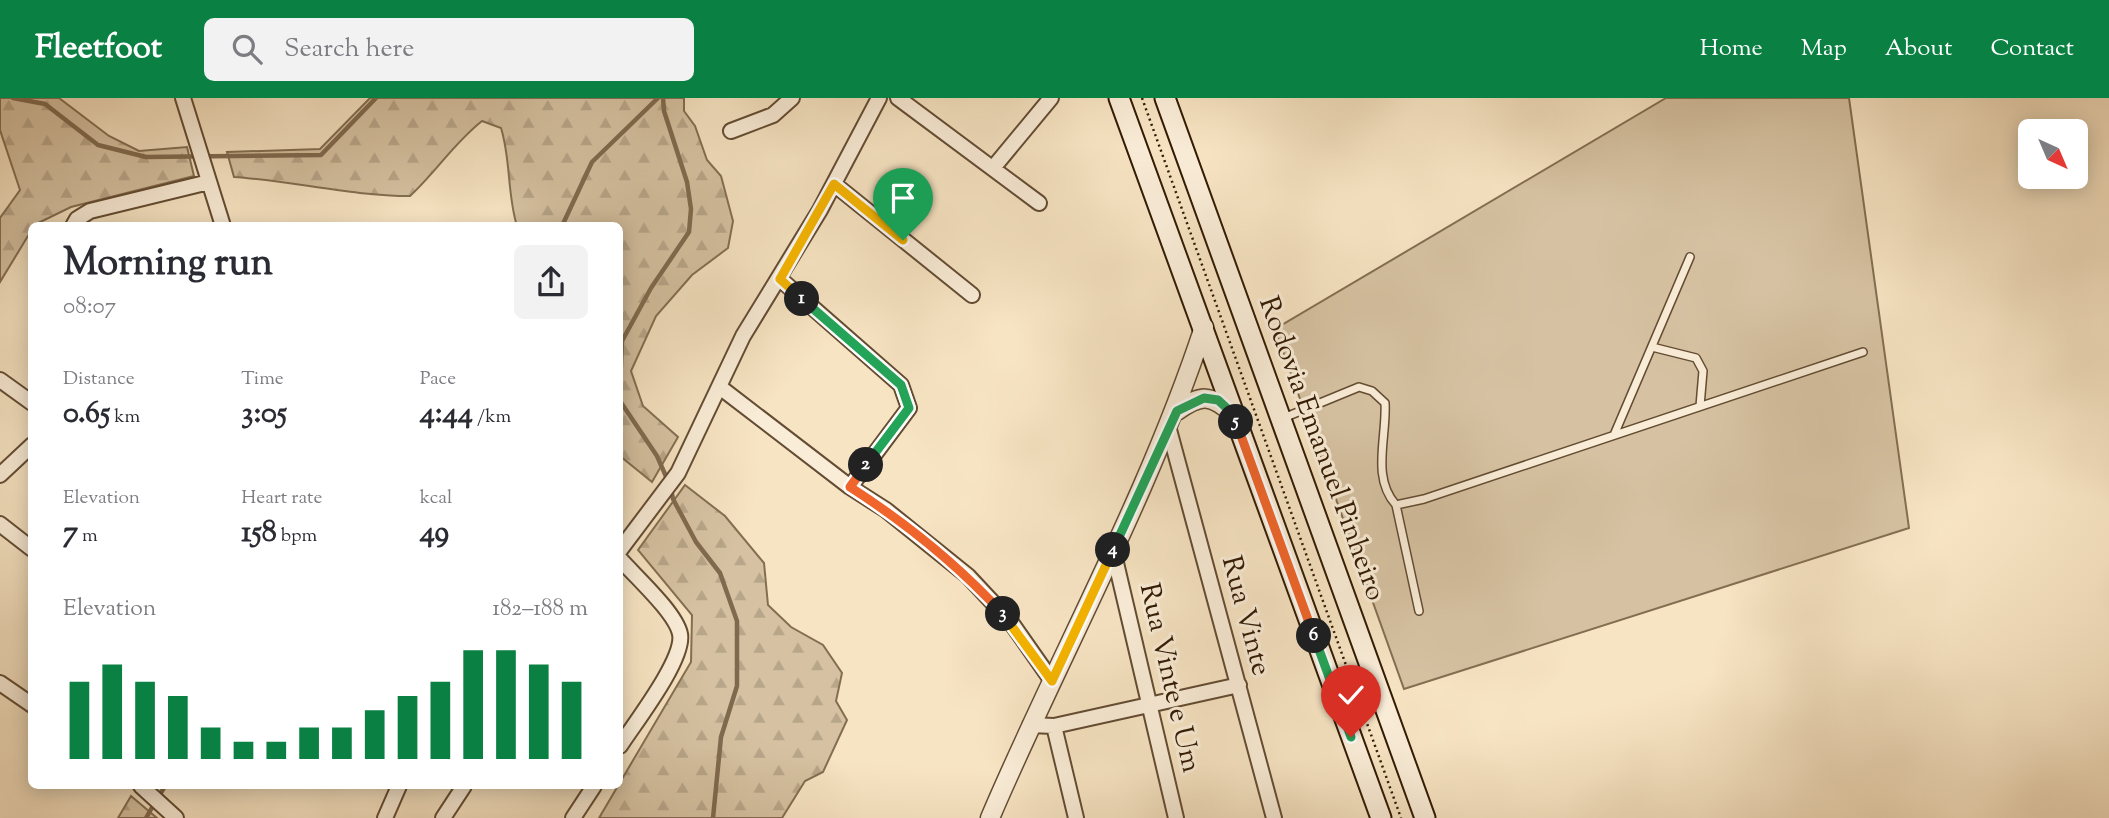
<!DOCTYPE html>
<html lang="en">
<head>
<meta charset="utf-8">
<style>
  :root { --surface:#fff; --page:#f2f2f3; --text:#2b2b33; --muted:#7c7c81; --accent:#0b8043 }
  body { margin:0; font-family:"Sorts Mill Goudy",serif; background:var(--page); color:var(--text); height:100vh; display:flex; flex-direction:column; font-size:26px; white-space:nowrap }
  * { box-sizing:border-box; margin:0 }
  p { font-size:23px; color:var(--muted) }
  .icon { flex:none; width:38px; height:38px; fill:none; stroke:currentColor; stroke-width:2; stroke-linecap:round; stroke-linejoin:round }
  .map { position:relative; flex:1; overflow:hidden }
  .drawer { position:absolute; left:28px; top:124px; width:595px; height:567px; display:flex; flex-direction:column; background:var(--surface); border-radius:10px; box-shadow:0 4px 18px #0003 }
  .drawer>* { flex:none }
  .needle { width:46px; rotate:136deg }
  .tools { position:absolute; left:2018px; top:21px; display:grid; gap:14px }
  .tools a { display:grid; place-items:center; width:70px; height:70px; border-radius:10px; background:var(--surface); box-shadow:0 4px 18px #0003; font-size:35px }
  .pin { position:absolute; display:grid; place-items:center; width:60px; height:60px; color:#fff; margin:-72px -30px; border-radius:50% 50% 50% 0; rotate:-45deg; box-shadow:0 0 7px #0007 }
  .pin .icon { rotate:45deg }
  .km { position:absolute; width:35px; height:35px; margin:-18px; border-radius:50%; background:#222; color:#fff; font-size:19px; line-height:35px; text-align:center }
  .round { display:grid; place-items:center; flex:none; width:74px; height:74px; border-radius:10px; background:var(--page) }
  .head { display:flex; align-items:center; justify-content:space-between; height:119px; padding:0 35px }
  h1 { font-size:38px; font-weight:700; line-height:52px }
  .stats { display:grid; grid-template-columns:repeat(3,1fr); gap:10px; height:119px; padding:7px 35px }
  .stats div { display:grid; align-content:center }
  .stats b { font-size:30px; font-weight:700 }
  .stats small { font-size:19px; font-weight:400 }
  .stats p { font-size:19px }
  .chart { height:196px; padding:14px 35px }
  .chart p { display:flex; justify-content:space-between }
  .chart svg { width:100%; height:126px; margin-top:7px; stroke:var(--accent); stroke-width:6 }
  header { display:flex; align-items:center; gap:42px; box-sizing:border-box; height:98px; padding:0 35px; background:var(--accent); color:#fff }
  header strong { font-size:33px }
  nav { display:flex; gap:38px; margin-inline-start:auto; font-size:24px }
  .search { width:490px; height:63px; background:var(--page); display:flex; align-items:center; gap:18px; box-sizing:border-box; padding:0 24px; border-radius:10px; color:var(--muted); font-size:26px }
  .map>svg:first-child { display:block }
  .forest { fill:url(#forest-firs); stroke:#846e52; stroke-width:2 }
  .park { fill:#d6c2a2; stroke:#846e52; stroke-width:2 }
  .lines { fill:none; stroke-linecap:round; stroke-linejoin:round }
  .stream { stroke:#806a4f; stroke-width:4.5 }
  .service-casing { stroke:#634c33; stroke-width:10 }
  .minor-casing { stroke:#634c33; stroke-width:18 }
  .tertiary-casing { stroke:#634c33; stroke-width:21 }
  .secondary-casing { stroke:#321a03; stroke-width:23 }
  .path { stroke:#321a03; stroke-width:2.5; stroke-dasharray:2 3.5; stroke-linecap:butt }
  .service { stroke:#faedd8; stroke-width:7 }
  .minor { stroke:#faedd8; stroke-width:14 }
  .tertiary { stroke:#faedd8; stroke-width:18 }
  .secondary { stroke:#faedd8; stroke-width:19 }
  .split-1-casing { stroke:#fff; stroke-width:14 }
  .split-2-casing { stroke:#fff; stroke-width:14 }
  .split-3-casing { stroke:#fff; stroke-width:14 }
  .split-4-casing { stroke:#fff; stroke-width:14 }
  .split-5-casing { stroke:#fff; stroke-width:14 }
  .split-6-casing { stroke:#fff; stroke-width:14 }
  .split-7-casing { stroke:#fff; stroke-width:14 }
  .split-1 { stroke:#f5b400; stroke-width:9 }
  .split-2 { stroke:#22a559; stroke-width:9 }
  .split-3 { stroke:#f0652b; stroke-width:9 }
  .split-4 { stroke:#f5b400; stroke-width:9 }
  .split-5 { stroke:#22a559; stroke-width:9 }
  .split-6 { stroke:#f0652b; stroke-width:9 }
  .split-7 { stroke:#22a559; stroke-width:9 }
  .labels { text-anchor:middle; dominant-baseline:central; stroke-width:6; stroke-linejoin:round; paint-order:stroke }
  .street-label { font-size:28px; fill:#321a03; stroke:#faedd8 }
</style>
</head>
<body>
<header>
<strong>Fleetfoot</strong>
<div class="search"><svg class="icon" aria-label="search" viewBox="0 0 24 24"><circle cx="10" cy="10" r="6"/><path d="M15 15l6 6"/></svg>Search here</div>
<nav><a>Home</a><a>Map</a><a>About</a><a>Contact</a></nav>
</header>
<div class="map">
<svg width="2109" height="720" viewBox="0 0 2109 720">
  <defs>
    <pattern id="forest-firs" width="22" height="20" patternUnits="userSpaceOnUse" patternTransform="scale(1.75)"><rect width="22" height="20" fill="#d6c2a2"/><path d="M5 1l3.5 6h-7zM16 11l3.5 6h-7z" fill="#b8a68a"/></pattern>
  </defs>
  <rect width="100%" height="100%" fill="#f7e4c3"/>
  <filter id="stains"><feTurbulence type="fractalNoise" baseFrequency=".00286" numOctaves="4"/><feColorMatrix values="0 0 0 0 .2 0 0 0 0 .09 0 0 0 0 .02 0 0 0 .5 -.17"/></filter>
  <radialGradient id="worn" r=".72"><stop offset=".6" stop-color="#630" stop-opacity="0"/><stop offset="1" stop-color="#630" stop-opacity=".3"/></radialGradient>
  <!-- forest -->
  <path class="forest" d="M 0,0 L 59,0 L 109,38 L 139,53 L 187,49 L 194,78 L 71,109 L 32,128 L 31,133 L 0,184 L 0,120 L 20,92 L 0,32 Z
    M 370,0 L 684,0 L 684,13 L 695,28 L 707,62 L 721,78 L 733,123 L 728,150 L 692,177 L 656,218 L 631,273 L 643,308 L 678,339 L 652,384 L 620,358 L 620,128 L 517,128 C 507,96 511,62 501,30 L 482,23 C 454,45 436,74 410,98 C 352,98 293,83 234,79 L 227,54 L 320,51 Z
    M 685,387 L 725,418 L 764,465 L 768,507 L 791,529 L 823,547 L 842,575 L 836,603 L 847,622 L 823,674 L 805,683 L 782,720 L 599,720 L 691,564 L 692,517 L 638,452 Z
    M 131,698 L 157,720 L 118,720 Z"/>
  <!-- park -->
  <path class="park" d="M 1666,0 L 1849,0 L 1909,430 L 1404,591 L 1275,231 Z"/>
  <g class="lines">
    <!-- stream -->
    <path class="stream" d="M 13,0 L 45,6 L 98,47 L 146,59 L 321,57 L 376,0
      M 562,128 L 592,64 L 658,0
      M 620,288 L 622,243 L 651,190 L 689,134 L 691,111 L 687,84 L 664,13 L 663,0
      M 620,303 L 657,358 L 668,383
      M 671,391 L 673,401 L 696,444 L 720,475 L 737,523 L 737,588 L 721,639 L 713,720
      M 159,698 L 165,688
      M 146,720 L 154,706"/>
    <defs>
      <path id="service" d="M 1652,249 L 1696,260 L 1703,273 L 1700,308
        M 1281,321 L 1359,289 L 1372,293 L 1385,305 C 1387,340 1371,379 1396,407 L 1424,401 L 1863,254
        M 1614,337 L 1690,159
        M 1396,407 L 1419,513"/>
      <path id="minor" d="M 183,0 L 223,128
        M 898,0 L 1039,105
        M 731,33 L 773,17 L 792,0
        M 993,70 L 1051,0
        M 834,86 L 972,197
        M 73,128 L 77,121 L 90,113 L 209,84
        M 780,181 L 901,287 L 909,310 L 850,389
        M 0,282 L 32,305
        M 721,290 L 850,389 L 886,412 L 968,478 L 1010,523 L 1052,583
        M 1168,328 L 1274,720
        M 0,377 L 32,347
        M 0,426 L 32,451
        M 620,452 L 678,375 L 743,238 L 820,112 L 879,0
        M 1113,452 L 1176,720
        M 620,461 C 635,478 676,515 680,536 C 685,561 634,626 620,648
        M 0,585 L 32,607
        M 1030,627 L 1054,628 L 1076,720
        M 1054,628 L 1239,587
        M 141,688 L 176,720
        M 385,720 L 399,688
        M 443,720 L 464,688
        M 573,720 L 594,688"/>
      <path id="tertiary" d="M 1177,313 C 1201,296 1211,296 1233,316
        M 990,720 C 1060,556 1148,399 1204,229"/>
      <path id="secondary" d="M 1119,0 L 1381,720
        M 1165,0 L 1425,720"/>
    </defs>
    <!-- service casing -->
    <use href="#service" class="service-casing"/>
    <!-- minor casing -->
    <use href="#minor" class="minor-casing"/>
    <!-- tertiary casing -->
    <use href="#tertiary" class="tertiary-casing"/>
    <!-- secondary casing -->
    <use href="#secondary" class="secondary-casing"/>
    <!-- path -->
    <path class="path" d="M 1142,0 L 1401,720"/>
    <!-- service -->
    <use href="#service" class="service"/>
    <!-- minor -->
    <use href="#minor" class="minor"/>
    <!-- tertiary -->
    <use href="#tertiary" class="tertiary"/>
    <!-- secondary -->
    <use href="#secondary" class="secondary"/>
  </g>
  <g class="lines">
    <defs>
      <path id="split-1" d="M 802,201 L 780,181 L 834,86 L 903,142"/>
      <path id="split-2" d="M 802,201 L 901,287 L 909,310 L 866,367"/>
      <path id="split-3" d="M 866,367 L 850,389 C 906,425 958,467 1003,516"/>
      <path id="split-4" d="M 1003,516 L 1052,583 L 1113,452"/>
      <path id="split-5" d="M 1113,452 L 1177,313 L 1204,300 L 1218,302 L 1233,316 L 1236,324"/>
      <path id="split-6" d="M 1236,324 L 1314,538"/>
      <path id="split-7" d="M 1314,538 L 1351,639"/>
    </defs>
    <!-- split-1 casing -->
    <use href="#split-1" class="split-1-casing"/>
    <!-- split-2 casing -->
    <use href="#split-2" class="split-2-casing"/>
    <!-- split-3 casing -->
    <use href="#split-3" class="split-3-casing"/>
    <!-- split-4 casing -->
    <use href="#split-4" class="split-4-casing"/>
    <!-- split-5 casing -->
    <use href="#split-5" class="split-5-casing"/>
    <!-- split-6 casing -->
    <use href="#split-6" class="split-6-casing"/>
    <!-- split-7 casing -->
    <use href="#split-7" class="split-7-casing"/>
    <!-- split-1 -->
    <use href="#split-1" class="split-1"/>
    <!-- split-2 -->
    <use href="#split-2" class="split-2"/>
    <!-- split-3 -->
    <use href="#split-3" class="split-3"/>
    <!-- split-4 -->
    <use href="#split-4" class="split-4"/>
    <!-- split-5 -->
    <use href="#split-5" class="split-5"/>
    <!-- split-6 -->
    <use href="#split-6" class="split-6"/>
    <!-- split-7 -->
    <use href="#split-7" class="split-7"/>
  </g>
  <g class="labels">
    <!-- street labels -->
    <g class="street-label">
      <text transform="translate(1321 351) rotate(70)">Rodovia Emanuel Pinheiro</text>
      <text transform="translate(1245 518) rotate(75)">Rua Vinte</text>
      <text transform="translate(1169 580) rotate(77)">Rua Vinte e Um</text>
    </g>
  </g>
  <rect width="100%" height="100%" filter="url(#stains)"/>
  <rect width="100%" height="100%" fill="url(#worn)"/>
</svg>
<div class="tools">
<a><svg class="needle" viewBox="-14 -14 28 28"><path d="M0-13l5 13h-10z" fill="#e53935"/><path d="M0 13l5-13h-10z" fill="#7c7c81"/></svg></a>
</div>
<div class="pin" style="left:903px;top:142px;background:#1e9e55"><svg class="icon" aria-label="arrive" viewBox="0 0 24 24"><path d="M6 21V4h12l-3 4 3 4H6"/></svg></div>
<div class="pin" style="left:1351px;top:639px;background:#d93025"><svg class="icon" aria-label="check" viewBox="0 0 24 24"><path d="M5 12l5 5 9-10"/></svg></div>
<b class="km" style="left:802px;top:201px">1</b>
<b class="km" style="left:866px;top:367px">2</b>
<b class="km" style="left:1003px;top:516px">3</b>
<b class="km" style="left:1113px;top:452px">4</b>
<b class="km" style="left:1236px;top:324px">5</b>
<b class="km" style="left:1314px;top:538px">6</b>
<section class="drawer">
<div class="head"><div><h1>Morning run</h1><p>08:07</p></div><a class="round"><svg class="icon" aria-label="share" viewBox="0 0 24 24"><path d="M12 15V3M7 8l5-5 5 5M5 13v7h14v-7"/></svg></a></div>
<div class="stats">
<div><p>Distance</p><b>0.65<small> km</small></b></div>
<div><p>Time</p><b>3:05</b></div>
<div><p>Pace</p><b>4:44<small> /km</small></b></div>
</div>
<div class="stats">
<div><p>Elevation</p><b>7<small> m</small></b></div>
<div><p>Heart rate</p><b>158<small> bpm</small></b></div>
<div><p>kcal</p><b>49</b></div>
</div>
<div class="chart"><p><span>Elevation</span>182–188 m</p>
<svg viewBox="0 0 160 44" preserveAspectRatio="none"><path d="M5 44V17M15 44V11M25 44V17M35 44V22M45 44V33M55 44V38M65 44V38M75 44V33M85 44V33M95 44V27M105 44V22M115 44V17M125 44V6M135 44V6M145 44V11M155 44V17"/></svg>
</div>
</section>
</div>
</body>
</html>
